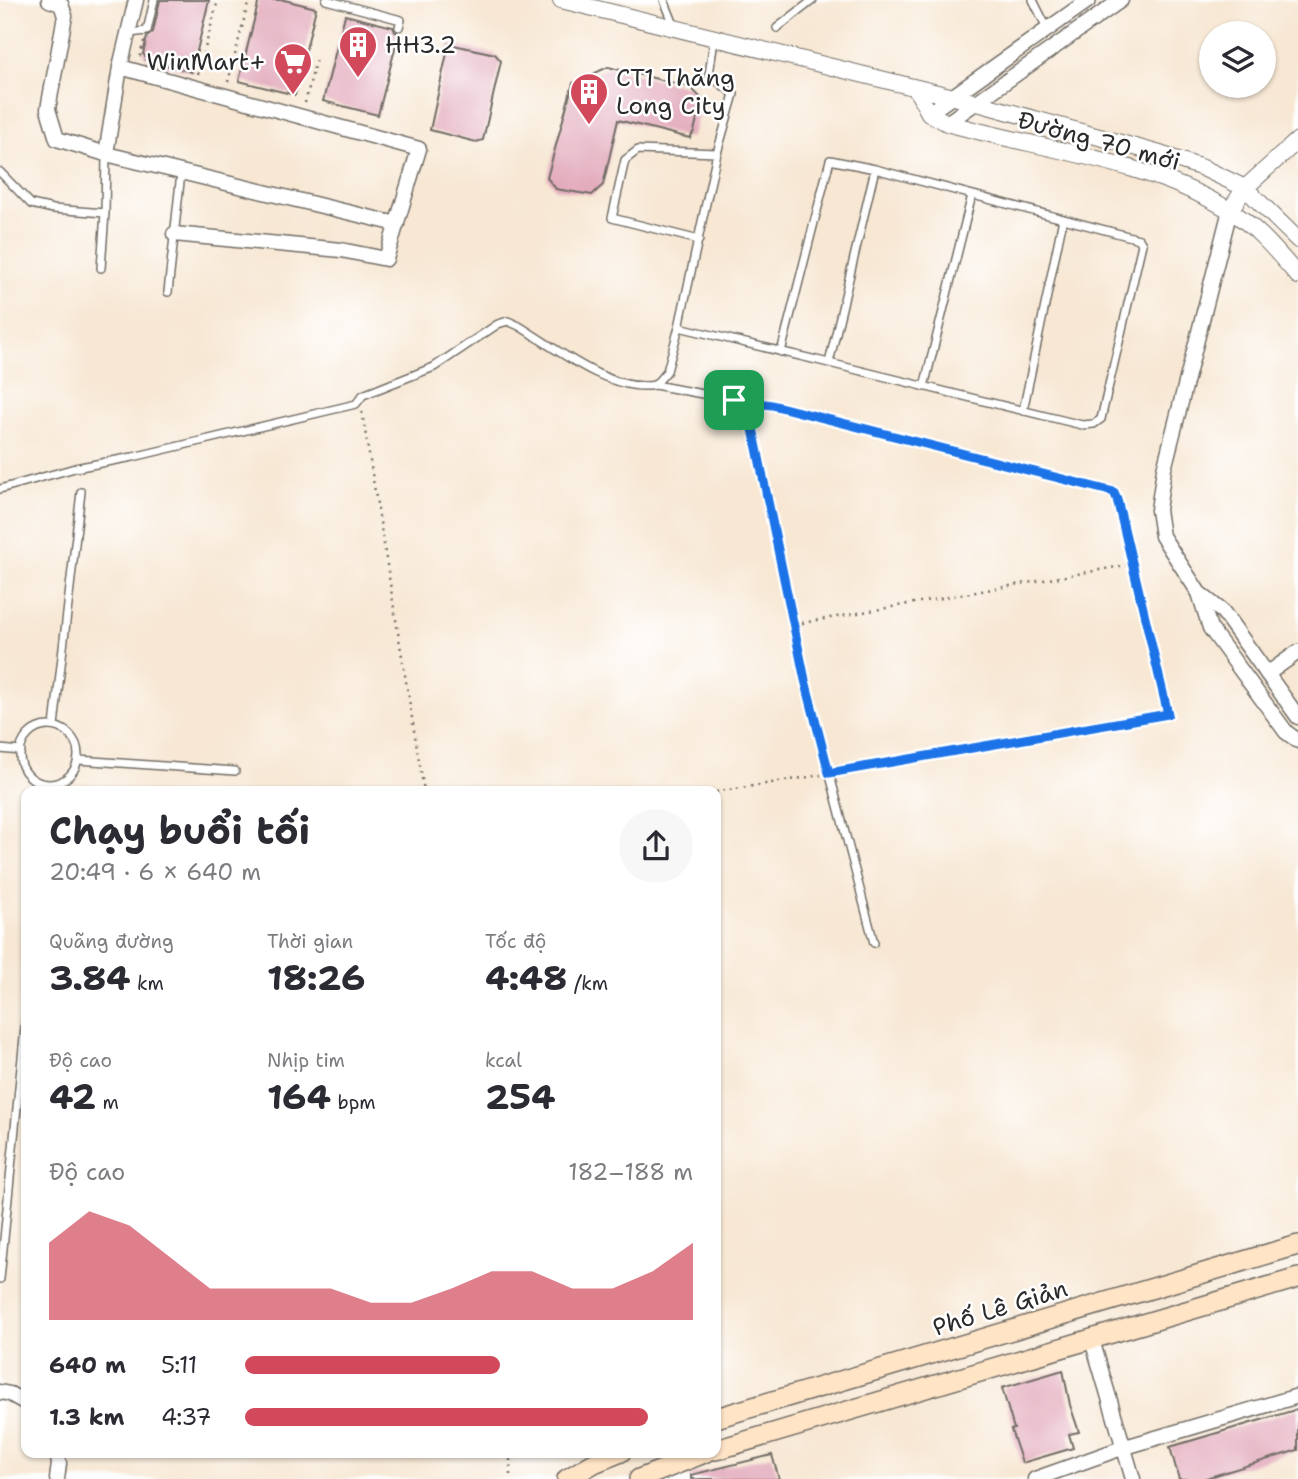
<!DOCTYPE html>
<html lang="vi">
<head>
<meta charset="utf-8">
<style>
  :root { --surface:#fff; --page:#f7f7f7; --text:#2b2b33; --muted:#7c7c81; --accent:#d1495b }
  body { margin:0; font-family:"Shantell Sans",sans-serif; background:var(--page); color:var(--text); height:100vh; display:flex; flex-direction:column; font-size:26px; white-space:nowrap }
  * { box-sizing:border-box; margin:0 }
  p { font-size:23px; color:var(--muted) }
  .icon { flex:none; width:38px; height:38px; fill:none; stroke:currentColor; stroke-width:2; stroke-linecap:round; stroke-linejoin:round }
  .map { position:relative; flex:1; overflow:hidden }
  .sheet { position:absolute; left:21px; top:786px; width:700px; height:672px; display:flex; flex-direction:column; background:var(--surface); border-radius:14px; box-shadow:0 2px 5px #0004 }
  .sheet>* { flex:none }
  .buttons { position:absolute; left:1199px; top:21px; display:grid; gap:14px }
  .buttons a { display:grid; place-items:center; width:77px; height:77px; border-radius:50%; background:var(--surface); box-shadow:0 2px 5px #0004; font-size:35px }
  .pin { position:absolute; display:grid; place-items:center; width:60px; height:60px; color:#fff; margin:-30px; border-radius:14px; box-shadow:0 4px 10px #0006 }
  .round { display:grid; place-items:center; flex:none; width:74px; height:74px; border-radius:37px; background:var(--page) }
  .summary { display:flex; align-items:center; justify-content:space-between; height:119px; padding:0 28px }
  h1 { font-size:38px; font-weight:700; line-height:52px }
  .figures { display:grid; grid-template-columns:repeat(3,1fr); gap:10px; height:119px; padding:7px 28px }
  .figures div { display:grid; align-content:center }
  .figures b { font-size:35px; font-weight:700 }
  .figures small { font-size:19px; font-weight:400 }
  .figures p { font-size:19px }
  .chart { height:196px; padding:14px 28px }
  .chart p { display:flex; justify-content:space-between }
  .chart svg { width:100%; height:126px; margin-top:7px; fill:var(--accent); opacity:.7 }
  ul { padding:0 28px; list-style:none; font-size:23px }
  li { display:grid; grid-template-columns:112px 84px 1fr; align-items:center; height:52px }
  li i { height:18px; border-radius:9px; background:var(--accent) }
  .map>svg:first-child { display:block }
  .building { fill:#e3acbd }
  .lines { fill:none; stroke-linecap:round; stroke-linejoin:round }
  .service-casing { stroke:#726d66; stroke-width:10 }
  .minor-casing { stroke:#726d66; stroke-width:17 }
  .tertiary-casing { stroke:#726d66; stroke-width:18 }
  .secondary-casing { stroke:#726d66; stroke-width:22 }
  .path { stroke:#726d66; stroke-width:2.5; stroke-dasharray:2 5; stroke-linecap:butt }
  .service { stroke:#fff; stroke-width:7 }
  .minor { stroke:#fff; stroke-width:14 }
  .tertiary { stroke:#fff; stroke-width:16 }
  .secondary { stroke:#ffe4c6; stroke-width:19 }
  .route-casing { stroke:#fff; stroke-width:14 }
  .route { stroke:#1a73e8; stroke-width:9 }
  .labels { text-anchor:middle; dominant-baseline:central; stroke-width:5; stroke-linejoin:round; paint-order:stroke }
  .poi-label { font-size:24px; fill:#2b2b2b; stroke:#fff; text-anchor:start }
  .street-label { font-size:24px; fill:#2b2b2b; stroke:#fff }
</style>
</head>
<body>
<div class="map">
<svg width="1298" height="1479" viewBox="0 0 1298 1479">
  <rect width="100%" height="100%" fill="#fff"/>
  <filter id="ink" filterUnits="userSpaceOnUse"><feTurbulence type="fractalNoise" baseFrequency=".0143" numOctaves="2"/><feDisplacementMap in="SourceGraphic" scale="14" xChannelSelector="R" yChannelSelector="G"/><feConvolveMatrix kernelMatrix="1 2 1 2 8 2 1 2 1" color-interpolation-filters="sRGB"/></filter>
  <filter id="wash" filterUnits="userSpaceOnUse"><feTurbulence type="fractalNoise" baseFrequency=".00686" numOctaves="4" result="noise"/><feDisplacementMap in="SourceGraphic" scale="28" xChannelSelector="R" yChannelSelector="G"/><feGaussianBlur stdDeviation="1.57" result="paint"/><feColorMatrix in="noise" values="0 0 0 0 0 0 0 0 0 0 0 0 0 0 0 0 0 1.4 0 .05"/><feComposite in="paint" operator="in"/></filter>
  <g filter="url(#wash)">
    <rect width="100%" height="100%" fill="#f7e7d3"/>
    <g id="blocks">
      <!-- building -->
      <path class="building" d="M 160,0 L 209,0 L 192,72 L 150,61 L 143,54 L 147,37 L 153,32 Z
        M 259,0 L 284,0 L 316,8 L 295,95 L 239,81 Z
        M 345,15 L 393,27 L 395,32 L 399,33 L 378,115 L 323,101 Z
        M 449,44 L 495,54 L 501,61 L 483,140 L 476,142 L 430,130 Z
        M 608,67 L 690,87 L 702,99 L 694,131 L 690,138 L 618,120 L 603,185 L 592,195 L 556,189 L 547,178 L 573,83 Z
        M 1063,1370 L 1070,1405 L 1079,1432 L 1069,1434 L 1073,1448 L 1022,1463 L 1011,1430 L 1014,1429 L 1002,1388 Z
        M 1298,1409 L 1298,1450 L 1203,1479 L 1179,1479 L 1170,1447 Z
        M 772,1455 L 779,1479 L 691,1479 L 691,1475 Z"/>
    </g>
  </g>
  <g filter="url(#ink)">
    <use href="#blocks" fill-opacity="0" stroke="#726d66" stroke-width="2"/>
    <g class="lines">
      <defs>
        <path id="service" d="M 326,0 L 401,20 L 399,27
          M 664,0 L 675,27
          M 1033,0 L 1047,28
          M 777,28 L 813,0
          M 129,33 L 147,31 L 154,0
          M 0,172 L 31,204 L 53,209 L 105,213 L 106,155
          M 699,240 L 612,218 L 625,160 L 638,150 L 717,153
          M 101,268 L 105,213
          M 168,292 L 181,173
          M 679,327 L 829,363 L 875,169
          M 781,352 L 830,160 L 875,169 L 1139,239 L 1142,244 L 1101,419 L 1094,424 L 1082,425 L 829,363
          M 655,385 L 734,400 L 744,405 L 751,419 L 805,680 L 874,943
          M 924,387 L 972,195
          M 1023,411 L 1063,219
          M 0,489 L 75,468 L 133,457 L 356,404 L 363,395 L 434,367 L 498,324 L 508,321 L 519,326 C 554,347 612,394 655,385 L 667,371 L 679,327 L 717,153 L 734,94 L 709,75 L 714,39
          M 54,726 L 81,492
          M20 755a29 29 0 1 1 58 0a29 29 0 1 1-58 0Z
          M 0,749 L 21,751
          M 78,760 L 235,771
          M 0,1279 L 26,1017"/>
        <path id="minor" d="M 49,0 L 61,4 L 65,16 L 48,109 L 57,139 L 106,154 L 397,224
          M 120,67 L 136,0
          M 929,113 L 1089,0
          M 947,123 L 1121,0
          M 106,154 L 120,67 L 419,149 L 386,259 L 341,250 L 174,234
          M 1230,210 L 1164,469 L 1158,510 L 1162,536 L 1199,593 L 1210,628 L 1286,732 L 1298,741
          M 1199,593 L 1223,612 L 1298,717
          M 1267,674 L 1298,652
          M 1092,1340 L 1133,1479
          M 0,1392 L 10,1394 L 26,1403
          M 57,1479 L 59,1464 L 57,1452
          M 1035,1479 L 1122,1448 L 1298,1396"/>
        <path id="tertiary" d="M 561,0 L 974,102 L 1160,154 L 1203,168 L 1245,188 L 1298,240
          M 916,89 L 929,113 L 947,123 C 1039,149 1146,160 1229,210 C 1256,226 1278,253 1298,276
          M 1230,210 L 1245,188 L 1298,140"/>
        <path id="secondary" d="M 716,1418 L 1298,1245
          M 716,1450 L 1298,1278
          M 567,1479 L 594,1463 L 621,1452
          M 639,1479 L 707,1452"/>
      </defs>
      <!-- service casing -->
      <use href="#service" class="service-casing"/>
      <!-- minor casing -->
      <use href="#minor" class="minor-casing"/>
      <!-- tertiary casing -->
      <use href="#tertiary" class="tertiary-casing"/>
      <!-- secondary casing -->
      <use href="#secondary" class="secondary-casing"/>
      <!-- path -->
      <path class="path" d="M 144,41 L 140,55 L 145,60
        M 198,74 L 218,0
        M 228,82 L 249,0
        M 305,103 L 316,59
        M 754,402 L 772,405 L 1114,492 L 1117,499 L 1168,714 L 841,771
        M 362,412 L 424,791
        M 802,623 L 1133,564
        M 716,792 L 821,775
        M 510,1452 L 510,1479"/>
      <!-- service -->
      <use href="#service" class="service"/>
      <!-- minor -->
      <use href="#minor" class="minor"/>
      <!-- tertiary -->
      <use href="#tertiary" class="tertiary"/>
      <!-- secondary -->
      <use href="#secondary" class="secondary"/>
    </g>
  </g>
  <g class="lines" filter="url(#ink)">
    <defs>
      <path id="route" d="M 734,400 L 772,405 L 1114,492 L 1117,499 L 1168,714 L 829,773 L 805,680 L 751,419 L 744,405 Z"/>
    </defs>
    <!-- route casing -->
    <use href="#route" class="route-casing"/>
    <!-- route -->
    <use href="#route" class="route"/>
  </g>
  <!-- icons -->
  <defs>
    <symbol id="building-pin" viewBox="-11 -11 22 30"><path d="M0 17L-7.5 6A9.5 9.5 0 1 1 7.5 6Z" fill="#d1495b" stroke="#fff"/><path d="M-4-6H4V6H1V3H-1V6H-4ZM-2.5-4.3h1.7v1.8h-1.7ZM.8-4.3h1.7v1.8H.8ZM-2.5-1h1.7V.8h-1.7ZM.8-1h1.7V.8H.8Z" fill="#fff"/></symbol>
    <symbol id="supermarket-pin" viewBox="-11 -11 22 30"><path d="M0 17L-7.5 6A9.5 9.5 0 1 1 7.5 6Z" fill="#d1495b" stroke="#fff"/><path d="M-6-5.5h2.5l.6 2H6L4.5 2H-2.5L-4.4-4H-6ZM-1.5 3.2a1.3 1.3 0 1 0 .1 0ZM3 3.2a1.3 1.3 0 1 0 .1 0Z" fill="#fff"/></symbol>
  </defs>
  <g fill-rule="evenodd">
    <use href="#building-pin" x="336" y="23" width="44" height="60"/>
    <use href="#supermarket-pin" x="271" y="40" width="44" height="60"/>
    <use href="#building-pin" x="567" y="70" width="44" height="60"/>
  </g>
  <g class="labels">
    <!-- poi labels -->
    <g class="poi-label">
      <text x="385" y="45">HH3.2</text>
      <text x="266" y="62" text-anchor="end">WinMart+</text>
      <text x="616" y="78">CT1 Thăng<tspan x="616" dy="28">Long City</tspan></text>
    </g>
    <!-- street labels -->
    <g class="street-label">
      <text transform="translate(1099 141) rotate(15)">Đường 70 mới</text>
      <text transform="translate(1000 1308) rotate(-17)">Phố Lê Giản</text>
    </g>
  </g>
</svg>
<div class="buttons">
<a><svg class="icon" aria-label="layers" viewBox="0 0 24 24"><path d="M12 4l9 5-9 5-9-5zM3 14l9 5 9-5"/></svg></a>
</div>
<div class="pin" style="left:734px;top:400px;background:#1e9e55"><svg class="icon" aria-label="arrive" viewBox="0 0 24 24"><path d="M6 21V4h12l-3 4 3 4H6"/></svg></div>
<section class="sheet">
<div class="summary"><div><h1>Chạy buổi tối</h1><p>20:49 · 6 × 640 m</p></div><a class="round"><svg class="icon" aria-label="share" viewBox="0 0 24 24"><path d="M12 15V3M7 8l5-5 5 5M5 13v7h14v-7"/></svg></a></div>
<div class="figures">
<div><p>Quãng đường</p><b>3.84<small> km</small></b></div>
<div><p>Thời gian</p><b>18:26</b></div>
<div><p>Tốc độ</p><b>4:48<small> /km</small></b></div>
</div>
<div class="figures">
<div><p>Độ cao</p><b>42<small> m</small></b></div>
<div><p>Nhịp tim</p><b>164<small> bpm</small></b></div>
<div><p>kcal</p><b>254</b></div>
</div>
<div class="chart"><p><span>Độ cao</span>182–188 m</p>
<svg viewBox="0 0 160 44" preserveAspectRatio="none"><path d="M0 44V17L10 6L20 11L30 22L40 33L50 33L60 33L70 33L80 38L90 38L100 33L110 27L120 27L130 33L140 33L150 27L160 17V44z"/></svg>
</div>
<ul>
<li><b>640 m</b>5:11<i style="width:57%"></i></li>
<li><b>1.3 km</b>4:37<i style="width:90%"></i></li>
</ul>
</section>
</div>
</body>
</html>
